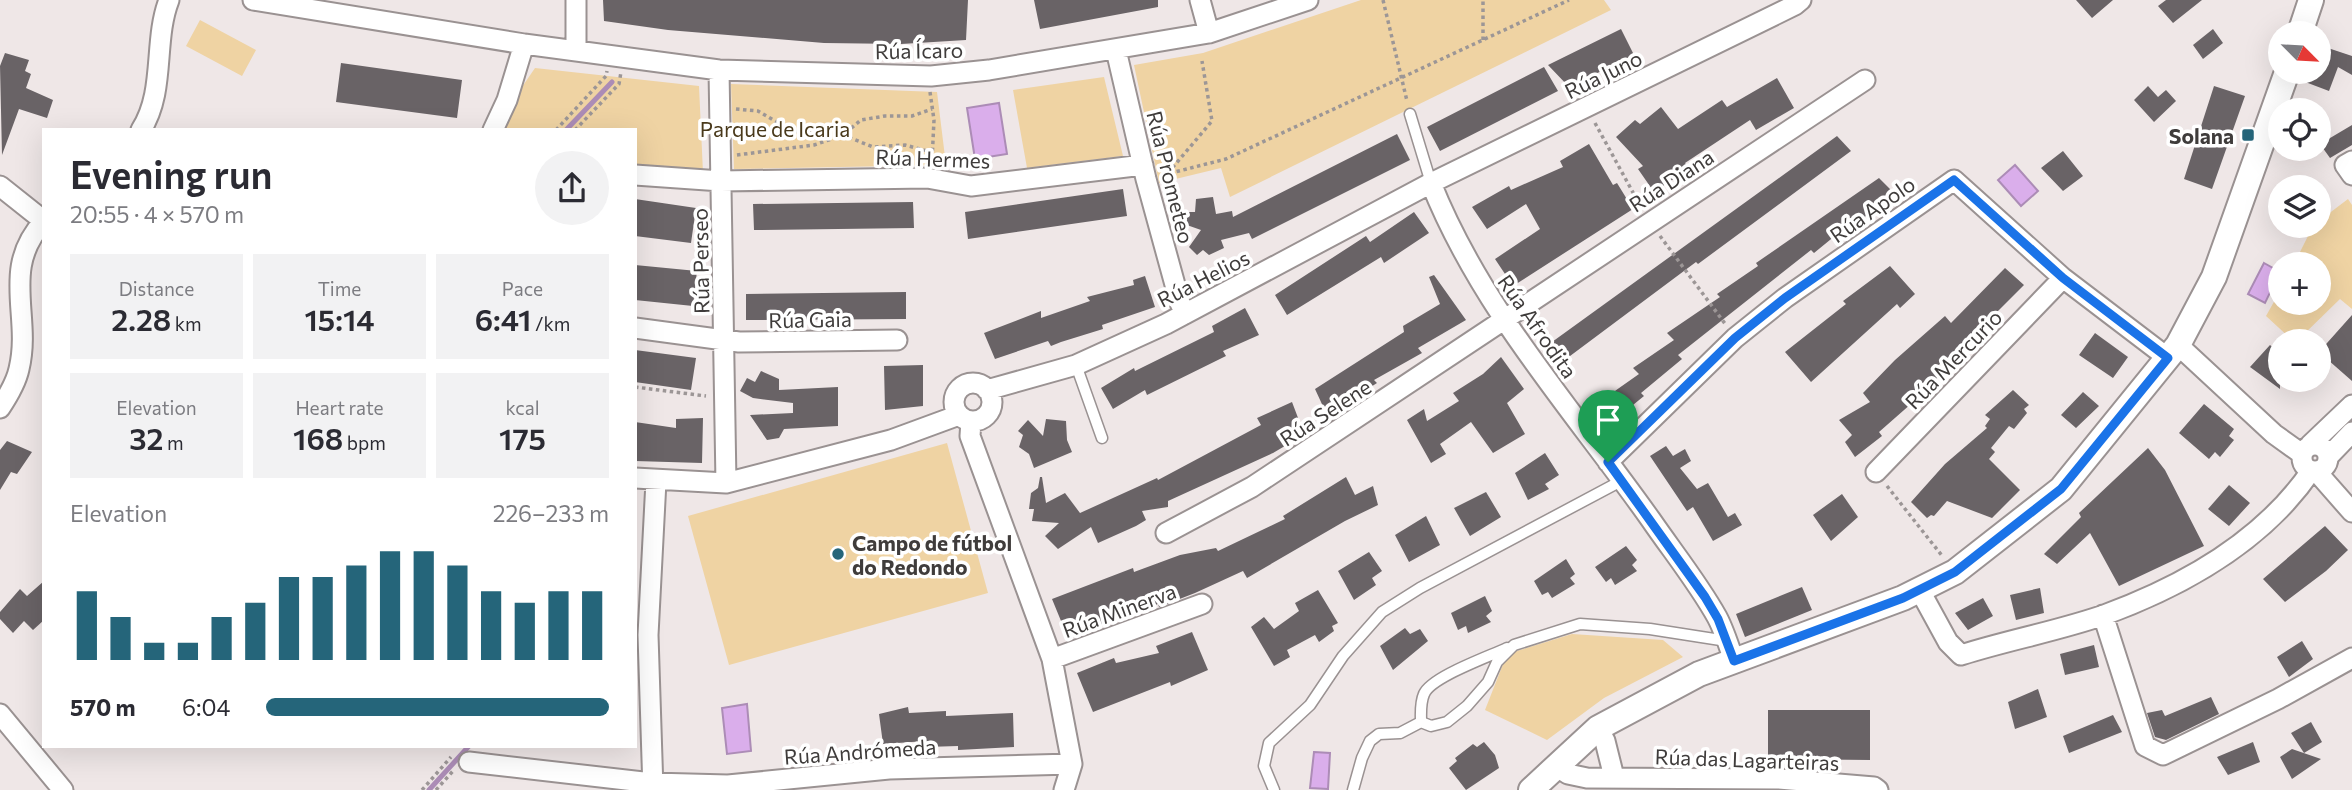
<!DOCTYPE html>
<html lang="en">
<head>
<meta charset="utf-8">
<style>
  :root { --surface:#fff; --page:#f2f2f3; --text:#2b2b33; --muted:#7c7c81; --accent:#25657a }
  body { margin:0; font-family:Commissioner,sans-serif; background:var(--page); color:var(--text); height:100vh; display:flex; flex-direction:column; font-size:26px; white-space:nowrap }
  * { box-sizing:border-box; margin:0 }
  p { font-size:23px; color:var(--muted) }
  .icon { flex:none; width:38px; height:38px; fill:none; stroke:currentColor; stroke-width:2; stroke-linecap:round; stroke-linejoin:round }
  .map { position:relative; flex:1; overflow:hidden }
  .side { position:absolute; left:42px; top:128px; width:595px; height:620px; display:flex; flex-direction:column; background:var(--surface); border-radius:0px; box-shadow:0 7px 28px #0002 }
  .side>* { flex:none }
  .needle { width:46px; rotate:114deg }
  .controls { position:absolute; left:2268px; top:21px; display:grid; gap:14px }
  .controls a { display:grid; place-items:center; width:63px; height:63px; border-radius:50%; background:var(--surface); box-shadow:0 7px 28px #0002; font-size:35px }
  .pin { position:absolute; display:grid; place-items:center; width:60px; height:60px; color:#fff; margin:-72px -30px; border-radius:50% 50% 50% 0; rotate:-45deg; box-shadow:0 0 7px #0007 }
  .pin .icon { rotate:45deg }
  .round { display:grid; place-items:center; flex:none; width:74px; height:74px; border-radius:37px; background:var(--page) }
  .head { display:flex; align-items:center; justify-content:space-between; height:119px; padding:0 28px }
  h1 { font-size:38px; font-weight:600; line-height:52px }
  .figures { display:grid; grid-template-columns:repeat(3,1fr); gap:10px; height:119px; padding:7px 28px }
  .figures div { display:grid; align-content:center; border-radius:0px; background:var(--page); text-align:center }
  .figures b { font-size:30px; font-weight:600 }
  .figures small { font-size:19px; font-weight:400 }
  .figures p { font-size:19px }
  .chart { height:196px; padding:14px 28px }
  .chart p { display:flex; justify-content:space-between }
  .chart svg { width:100%; height:126px; margin-top:7px; stroke:var(--accent); stroke-width:6 }
  ul { padding:0 28px; list-style:none; font-size:23px }
  li { display:grid; grid-template-columns:112px 84px 1fr; align-items:center; height:52px }
  li i { height:18px; border-radius:9px; background:var(--accent) }
  .map>svg:first-child { display:block }
  .green { fill:#efd3a3 }
  .water { fill:#daaeeb; stroke:#ac8cb6; stroke-width:2 }
  .lines { fill:none; stroke-linecap:round; stroke-linejoin:round }
  .stream { stroke:#ac8cb6; stroke-width:5 }
  .building { fill:#696366 }
  .service-casing { stroke:#9a9292; stroke-width:13 }
  .minor-casing { stroke:#9a9292; stroke-width:23 }
  .tertiary-casing { stroke:#9a9292; stroke-width:28 }
  .path { stroke:#9c9696; stroke-width:3.5; stroke-dasharray:3.5 3.5; stroke-linecap:butt }
  .service { stroke:#fff; stroke-width:10 }
  .minor { stroke:#fff; stroke-width:19 }
  .tertiary { stroke:#fff; stroke-width:24 }
  .route-casing { stroke:#fff; stroke-width:14 }
  .route { stroke:#1a73e8; stroke-width:9 }
  .poi-dot { fill:#25657a; stroke:#fff; stroke-width:2.5 }
  .labels { text-anchor:middle; dominant-baseline:central; stroke-width:7; stroke-linejoin:round; paint-order:stroke }
  .street-label { font-size:21px; fill:#3f3c3b; stroke:#fff }
  .park-label { font-size:21px; fill:#49391b; stroke:#fff }
  .poi-label { font-size:21px; font-weight:bold; fill:#3f3c3b; stroke:#fff; text-anchor:end }
</style>
</head>
<body>
<div class="map">
<svg width="2352" height="790" viewBox="0 0 2352 790">
  <rect width="100%" height="100%" fill="#efe7e7"/>
  <!-- green -->
  <path class="green" d="M 1361,0 L 1604,0 L 1611,10 L 1230,197 L 1221,168 L 1159,183 L 1134,65 L 1203,53 Z
    M 200,20 L 256,50 L 242,76 L 186,46 Z
    M 535,68 L 699,86 L 703,173 L 635,164 L 635,130 L 503,130 L 509,121 L 522,87 Z
    M 1104,77 L 1123,156 L 1027,168 L 1013,90 Z
    M 731,84 L 937,92 L 946,165 L 734,169 Z
    M 2348,199 L 2352,205 L 2352,309 L 2340,299 L 2297,341 L 2293,341 L 2266,316 L 2280,291 L 2280,303 L 2319,303 L 2319,264 L 2294,264 L 2313,226 L 2319,226 L 2319,221 Z
    M 947,443 L 988,593 L 729,665 L 688,516 Z
    M 1572,634 L 1663,640 L 1683,657 L 1604,698 L 1547,740 L 1485,710 L 1507,654 Z"/>
  <!-- water -->
  <path class="water" d="M 999,103 L 1007,154 L 975,159 L 967,108 Z
    M 2015,165 L 2038,191 L 2021,206 L 1998,180 Z
    M 2264,263 L 2280,272 L 2265,303 L 2248,294 Z
    M 747,704 L 751,751 L 727,754 L 722,708 Z
    M 1314,752 L 1330,753 L 1328,789 L 1310,788 Z"/>
  <g class="lines">
    <!-- stream -->
    <path class="stream" d="M 566,130 L 612,82
      M 429,790 L 469,746"/>
  </g>
  <!-- building -->
  <path class="building" d="M 603,0 L 968,0 L 966,40 L 901,44 L 824,43 L 668,30 L 604,21 Z
    M 1034,0 L 1158,0 L 1158,7 L 1040,29 Z
    M 2076,0 L 2113,0 L 2092,18 Z
    M 2166,0 L 2202,0 L 2173,23 L 2158,6 Z
    M 1621,29 L 1634,55 L 1569,87 L 1548,65 Z
    M 2213,29 L 2223,43 L 2203,59 L 2193,45 Z
    M 2319,45 L 2352,56 L 2352,75 L 2338,67 L 2329,91 L 2300,80 L 2302,72 L 2319,72 Z
    M 5,53 L 29,60 L 25,71 L 31,74 L 26,88 L 53,100 L 47,118 L 19,109 L 2,155 L 0,66 Z
    M 341,63 L 462,80 L 457,118 L 336,102 Z
    M 1544,67 L 1558,91 L 1440,151 L 1427,127 Z
    M 1777,78 L 1794,108 L 1756,130 L 1750,120 L 1685,163 L 1689,169 L 1654,192 L 1638,169 L 1643,166 L 1616,137 L 1635,120 L 1640,124 L 1661,107 L 1678,129 L 1722,100 L 1727,107 Z
    M 2148,86 L 2158,97 L 2166,90 L 2176,101 L 2154,122 L 2134,100 Z
    M 2214,86 L 2245,96 L 2212,189 L 2184,179 Z
    M 2352,125 L 2352,145 L 2330,158 L 2320,144 Z
    M 1397,134 L 1410,160 L 1252,239 L 1249,233 L 1221,240 L 1224,248 L 1209,255 L 1203,250 L 1197,255 L 1189,247 L 1201,230 L 1184,224 L 1187,212 L 1195,212 L 1196,199 L 1213,197 L 1216,214 L 1232,211 L 1233,217 Z
    M 1837,136 L 1851,151 L 1698,264 L 1696,262 L 1566,359 L 1552,342 Z
    M 1589,144 L 1613,185 L 1617,183 L 1633,209 L 1513,286 L 1495,259 L 1540,229 L 1526,204 L 1487,229 L 1472,207 L 1509,186 L 1511,190 L 1563,167 L 1560,161 Z
    M 2063,151 L 2083,176 L 2063,191 L 2041,168 Z
    M 1879,178 L 1894,193 L 1861,220 L 1858,217 L 1814,253 L 1811,250 L 1678,355 L 1682,359 L 1641,393 L 1644,396 L 1611,423 L 1595,405 L 1639,374 L 1633,368 L 1674,340 L 1667,333 L 1720,297 L 1717,294 L 1758,266 L 1756,263 Z
    M 1123,189 L 1127,216 L 968,239 L 965,212 Z
    M 635,199 L 696,208 L 691,243 L 635,236 Z
    M 913,202 L 914,228 L 754,230 L 753,204 Z
    M 1414,212 L 1429,233 L 1384,263 L 1381,257 L 1287,315 L 1275,295 L 1366,236 L 1370,242 Z
    M 635,265 L 697,271 L 693,306 L 635,300 Z
    M 1890,266 L 1915,294 L 1900,308 L 1897,304 L 1811,382 L 1785,352 L 1846,304 L 1843,301 Z
    M 2005,268 L 2024,285 L 1966,343 L 1935,368 L 1940,376 L 1909,400 L 1912,403 L 1879,432 L 1882,436 L 1855,457 L 1845,442 L 1852,435 L 1839,420 L 1870,402 L 1863,393 L 1895,360 L 1945,316 L 1951,323 Z
    M 1434,275 L 1466,320 L 1418,348 L 1422,353 L 1374,380 L 1377,383 L 1327,415 L 1315,389 L 1404,332 L 1403,326 L 1440,304 L 1429,277 Z
    M 1145,276 L 1155,307 L 1102,325 L 1103,329 L 1061,342 L 1051,346 L 1048,341 L 995,359 L 984,333 L 1041,311 L 1041,318 L 1090,301 L 1087,297 L 1134,285 L 1133,280 Z
    M 906,292 L 906,319 L 746,320 L 746,294 Z
    M 1245,308 L 1259,335 L 1223,351 L 1226,356 L 1147,395 L 1145,390 L 1113,409 L 1101,388 L 1134,368 L 1135,371 L 1214,332 L 1212,326 Z
    M 2352,315 L 2352,381 L 2319,352 Z
    M 2095,333 L 2128,357 L 2113,378 L 2079,355 Z
    M 2270,345 L 2280,354 L 2280,389 L 2250,367 Z
    M 635,350 L 696,358 L 691,390 L 635,382 Z
    M 1501,357 L 1524,389 L 1507,403 L 1525,434 L 1493,453 L 1471,422 L 1440,444 L 1446,454 L 1431,463 L 1407,420 L 1424,409 L 1427,421 L 1459,401 L 1453,393 L 1483,374 Z
    M 923,365 L 923,406 L 885,410 L 884,366 Z
    M 761,371 L 779,379 L 779,390 L 838,387 L 838,426 L 784,429 L 779,438 L 767,440 L 750,415 L 793,413 L 793,403 L 753,398 L 740,391 L 747,378 L 755,382 Z
    M 2013,390 L 2029,405 L 2024,409 L 2027,413 L 2014,429 L 2009,426 L 1991,448 L 1995,452 L 1989,459 L 2020,490 L 1992,518 L 1947,501 L 1934,516 L 1931,515 L 1927,518 L 1911,502 L 1945,464 L 1987,428 L 1985,426 L 1990,419 L 1985,415 Z
    M 2083,392 L 2099,406 L 2076,428 L 2061,415 Z
    M 1292,402 L 1303,431 L 1293,435 L 1295,440 L 1273,453 L 1168,501 L 1168,507 L 1142,511 L 1146,520 L 1136,526 L 1098,543 L 1091,527 L 1058,549 L 1045,536 L 1059,523 L 1032,521 L 1034,509 L 1029,509 L 1031,493 L 1038,488 L 1040,477 L 1042,477 L 1046,503 L 1065,493 L 1080,513 L 1157,478 L 1158,480 L 1261,425 L 1257,418 Z
    M 2204,404 L 2234,429 L 2229,436 L 2234,440 L 2220,457 L 2215,452 L 2209,459 L 2179,433 Z
    M 703,418 L 702,463 L 635,461 L 635,422 L 676,428 L 676,419 Z
    M 1046,419 L 1066,421 L 1067,440 L 1072,452 L 1034,468 L 1029,454 L 1019,447 L 1023,435 L 1018,431 L 1028,420 L 1043,436 Z
    M 7,441 L 32,452 L 17,474 L 11,472 L 0,490 L 0,450 Z
    M 1666,446 L 1673,456 L 1685,449 L 1691,461 L 1680,468 L 1697,489 L 1708,483 L 1728,517 L 1735,513 L 1742,525 L 1713,541 L 1693,507 L 1687,511 L 1650,456 Z
    M 2148,448 L 2165,470 L 2204,546 L 2119,586 L 2090,533 L 2057,564 L 2044,554 L 2081,517 L 2079,513 Z
    M 1545,453 L 1559,475 L 1545,484 L 1549,489 L 1528,500 L 1515,473 Z
    M 1346,477 L 1355,495 L 1373,486 L 1378,505 L 1345,521 L 1247,578 L 1243,571 L 1195,593 L 1159,607 L 1158,604 L 1068,638 L 1052,599 L 1133,568 L 1134,572 L 1180,555 L 1216,548 L 1218,551 L 1285,519 L 1283,516 Z
    M 2229,485 L 2250,503 L 2229,526 L 2208,509 Z
    M 1486,492 L 1501,517 L 1470,536 L 1454,508 Z
    M 1842,494 L 1858,517 L 1831,541 L 1813,515 Z
    M 1426,516 L 1440,545 L 1409,562 L 1395,535 Z
    M 2325,526 L 2348,550 L 2326,571 L 2285,602 L 2263,579 Z
    M 1626,546 L 1637,560 L 1632,565 L 1637,571 L 1615,585 L 1611,578 L 1606,582 L 1595,567 Z
    M 1369,552 L 1382,571 L 1372,578 L 1376,585 L 1354,600 L 1338,571 Z
    M 1566,559 L 1575,574 L 1570,578 L 1575,584 L 1552,598 L 1548,592 L 1542,595 L 1534,581 Z
    M 44,581 L 44,620 L 33,630 L 24,621 L 13,633 L 0,619 L 0,612 L 20,589 L 27,596 Z
    M 1802,587 L 1812,610 L 1745,637 L 1736,614 Z
    M 2040,588 L 2044,613 L 2016,620 L 2010,595 Z
    M 1318,590 L 1338,623 L 1332,626 L 1334,631 L 1319,642 L 1315,635 L 1287,650 L 1290,657 L 1274,666 L 1251,627 L 1264,617 L 1274,629 L 1299,611 L 1295,603 Z
    M 1485,596 L 1492,611 L 1486,616 L 1491,622 L 1468,633 L 1466,626 L 1458,630 L 1451,613 Z
    M 1983,598 L 1993,616 L 1968,630 L 1955,613 Z
    M 1405,628 L 1410,634 L 1420,629 L 1428,641 L 1393,670 L 1380,646 Z
    M 1192,632 L 1208,670 L 1171,686 L 1170,682 L 1093,712 L 1077,673 L 1114,658 L 1116,663 L 1159,653 L 1156,646 Z
    M 2302,641 L 2313,659 L 2289,677 L 2277,657 Z
    M 2094,645 L 2099,667 L 2065,675 L 2060,654 Z
    M 2038,689 L 2047,717 L 2015,729 L 2008,702 Z
    M 2211,697 L 2219,714 L 2166,740 L 2155,737 L 2147,713 L 2162,710 L 2165,716 Z
    M 908,707 L 909,713 L 946,711 L 946,716 L 1013,713 L 1014,747 L 958,750 L 958,746 L 926,747 L 926,741 L 883,744 L 879,714 Z
    M 1768,710 L 1870,710 L 1870,760 L 1768,759 Z
    M 2113,715 L 2122,732 L 2069,753 L 2063,736 Z
    M 2311,722 L 2322,742 L 2304,753 L 2291,733 Z
    M 1484,742 L 1495,755 L 1499,768 L 1466,790 L 1449,768 L 1457,761 L 1455,758 L 1473,744 L 1477,747 Z
    M 2253,742 L 2260,762 L 2228,775 L 2217,757 Z
    M 2292,749 L 2321,759 L 2292,779 L 2280,757 Z"/>
  <g class="lines">
    <defs>
      <path id="service" d="M 1410,114 L 1431,183
        M 1076,365 L 1102,438
        M 1421,722 C 1421,713 1420,703 1424,694 C 1431,677 1488,657 1507,648
        M 1274,790 L 1264,766 L 1269,743 L 1310,705 L 1343,656 L 1382,612 L 1420,588 L 1623,480
        M 1353,790 L 1362,758 L 1370,741 L 1379,734 L 1400,733 L 1421,722 L 1431,726 L 1447,722 L 1467,706 L 1488,682 L 1497,662 L 1514,645 L 1580,624 L 1650,629 L 1727,641"/>
      <path id="minor" d="M 253,0 L 524,44 L 719,70 L 931,76 L 989,70 L 1209,33 L 1308,0
        M 1200,0 L 1209,33
        M 576,50 L 576,0
        M 1116,50 L 1146,179 L 1180,303 L 1185,314
        M 719,70 L 726,483
        M 141,130 C 166,91 153,41 169,0
        M 493,130 L 507,100 L 524,44
        M 2352,161 L 2345,165 L 2352,175
        M 635,175 L 721,181 L 927,178 L 971,186 L 1143,165
        M 1431,183 C 1481,309 1574,411 1651,520 C 1673,552 1698,583 1717,617 C 1724,630 1729,646 1734,661
        M 0,186 L 44,221
        M 635,328 L 739,342 L 897,340
        M 2178,345 L 2274,434 L 2302,454
        M954 402a19 19 0 1 1 38 0a19 19 0 1 1-38 0Z
        M 987,390 L 1076,365 L 1166,324 L 1431,183 L 1795,5 L 1801,0
        M 0,408 C 8,396 16,383 19,369 C 32,315 0,269 44,221
        M 971,421 L 970,436 L 1052,659 L 1072,764 L 1064,790
        M2302 458a13 13 0 1 1 26 0a13 13 0 1 1-26 0Z
        M 2310,445 L 2352,405
        M 2328,457 L 2352,432
        M 1608,462 L 1735,338 L 1785,298 L 1954,180 L 2063,278 L 2168,358
        M 2316,471 L 2352,512
        M 1876,472 L 2063,278
        M 635,478 L 726,483 L 891,440 L 959,415
        M 1166,533 L 1252,487 L 1865,80
        M 1919,589 L 1948,642 L 1961,655 C 2008,640 2058,631 2104,615 C 2183,586 2263,541 2311,471
        M 2103,615 L 2145,746 L 2163,755 L 2278,699 L 2352,658
        M 1052,659 L 1202,604
        M 0,714 L 63,790
        M 1598,728 L 1605,741 L 1614,777
        M 469,762 L 652,783 L 728,785 L 889,769 L 1072,764
        M 1556,766 L 1568,774 L 1587,778 L 1779,779 L 1874,787 L 1878,790
        M 653,790 L 648,635 L 656,481"/>
      <path id="tertiary" d="M 2300,33 L 2311,0
        M 1531,790 L 1598,728 L 1699,674 L 1903,598 L 1955,572 L 2061,489 L 2178,345 L 2214,277 L 2287,72"/>
    </defs>
    <!-- service casing -->
    <use href="#service" class="service-casing"/>
    <!-- minor casing -->
    <use href="#minor" class="minor-casing"/>
    <!-- tertiary casing -->
    <use href="#tertiary" class="tertiary-casing"/>
    <!-- path -->
    <path class="path" d="M 1383,0 L 1407,101
      M 1483,40 L 1483,0
      M 930,92 L 934,120 L 932,161
      M 736,109 L 758,111 L 792,131 L 843,135 L 873,147 L 905,145 L 931,152
      M 1595,123 L 1642,209
      M 556,130 L 606,76 L 607,71
      M 575,130 L 619,84 L 621,72
      M 737,155 L 814,145 L 843,135 L 861,120 L 885,116 L 912,116 L 932,109
      M 1168,173 L 1212,121 L 1202,61
      M 1163,175 L 1226,159 L 1569,0
      M 1660,236 L 1726,325
      M 635,387 L 706,396
      M 1887,486 L 1943,557
      M 422,790 L 451,757
      M 436,790 L 453,771"/>
    <!-- service -->
    <use href="#service" class="service"/>
    <!-- minor -->
    <use href="#minor" class="minor"/>
    <!-- tertiary -->
    <use href="#tertiary" class="tertiary"/>
  </g>
  <g class="lines">
    <defs>
      <path id="route" d="M 1954,180 L 2063,278 L 2168,358 L 2061,489 L 1955,572 L 1903,598 L 1734,661 L 1718,619 L 1705,597 L 1608,462 L 1735,338 L 1785,298 Z"/>
    </defs>
    <!-- route casing -->
    <use href="#route" class="route-casing"/>
    <!-- route -->
    <use href="#route" class="route"/>
  </g>
  <!-- markers -->
  <g class="poi-dot">
    <rect x="2241" y="128" width="14" height="14" rx="3.5"/>
    <circle cx="838" cy="554" r="7"/>
  </g>
  <g class="labels">
    <!-- street labels -->
    <g class="street-label">
      <text transform="translate(919 50) rotate(-1)">Rúa Ícaro</text>
      <text transform="translate(1603 74) rotate(-26)">Rúa Juno</text>
      <text transform="translate(933 158) rotate(2)">Rúa Hermes</text>
      <text transform="translate(1171 177) rotate(76)">Rúa Prometeo</text>
      <text transform="translate(1671 180) rotate(-33)">Rúa Diana</text>
      <text transform="translate(1872 209) rotate(-35)">Rúa Apolo</text>
      <text transform="translate(700 261) rotate(-91)">Rúa Perseo</text>
      <text transform="translate(1203 278) rotate(-27)">Rúa Helios</text>
      <text transform="translate(810 319) rotate(-1)">Rúa Gaia</text>
      <text transform="translate(1538 326) rotate(55)">Rúa Afrodita</text>
      <text transform="translate(1953 359) rotate(-46)">Rúa Mercurio</text>
      <text transform="translate(1325 412) rotate(-33)">Rúa Selene</text>
      <text transform="translate(1119 610) rotate(-20)">Rúa Minerva</text>
      <text transform="translate(860 751) rotate(-4)">Rúa Andrómeda</text>
      <text transform="translate(1747 759) rotate(2)">Rúa das Lagarteiras</text>
    </g>
    <!-- park labels -->
    <g class="park-label">
      <text x="775" y="128">Parque de Icaria</text>
    </g>
    <!-- poi labels -->
    <g class="poi-label">
      <text x="2234" y="135">Solana</text>
      <text x="852" y="542" text-anchor="start">Campo de fútbol<tspan x="852" dy="24">do Redondo</tspan></text>
    </g>
  </g>
</svg>
<div class="controls">
<a><svg class="needle" viewBox="-14 -14 28 28"><path d="M0-13l5 13h-10z" fill="#e53935"/><path d="M0 13l5-13h-10z" fill="#7c7c81"/></svg></a>
<a><svg class="icon" aria-label="locate" viewBox="0 0 24 24"><circle cx="12" cy="12" r="6"/><path d="M12 2v4M12 18v4M2 12h4M18 12h4"/></svg></a>
<a><svg class="icon" aria-label="layers" viewBox="0 0 24 24"><path d="M12 4l9 5-9 5-9-5zM3 14l9 5 9-5"/></svg></a>
<a>+</a>
<a>−</a>
</div>
<div class="pin" style="left:1608px;top:462px;background:#1e9e55"><svg class="icon" aria-label="arrive" viewBox="0 0 24 24"><path d="M6 21V4h12l-3 4 3 4H6"/></svg></div>
<section class="side">
<div class="head"><div><h1>Evening run</h1><p>20:55 · 4 × 570 m</p></div><a class="round"><svg class="icon" aria-label="share" viewBox="0 0 24 24"><path d="M12 15V3M7 8l5-5 5 5M5 13v7h14v-7"/></svg></a></div>
<div class="figures">
<div><p>Distance</p><b>2.28<small> km</small></b></div>
<div><p>Time</p><b>15:14</b></div>
<div><p>Pace</p><b>6:41<small> /km</small></b></div>
</div>
<div class="figures">
<div><p>Elevation</p><b>32<small> m</small></b></div>
<div><p>Heart rate</p><b>168<small> bpm</small></b></div>
<div><p>kcal</p><b>175</b></div>
</div>
<div class="chart"><p><span>Elevation</span>226–233 m</p>
<svg viewBox="0 0 160 44" preserveAspectRatio="none"><path d="M5 44V20M15 44V29M25 44V38M35 44V38M45 44V29M55 44V24M65 44V15M75 44V15M85 44V11M95 44V6M105 44V6M115 44V11M125 44V20M135 44V24M145 44V20M155 44V20"/></svg>
</div>
<ul>
<li><b>570 m</b>6:04<i style="width:100%"></i></li>
</ul>
</section>
</div>
</body>
</html>
